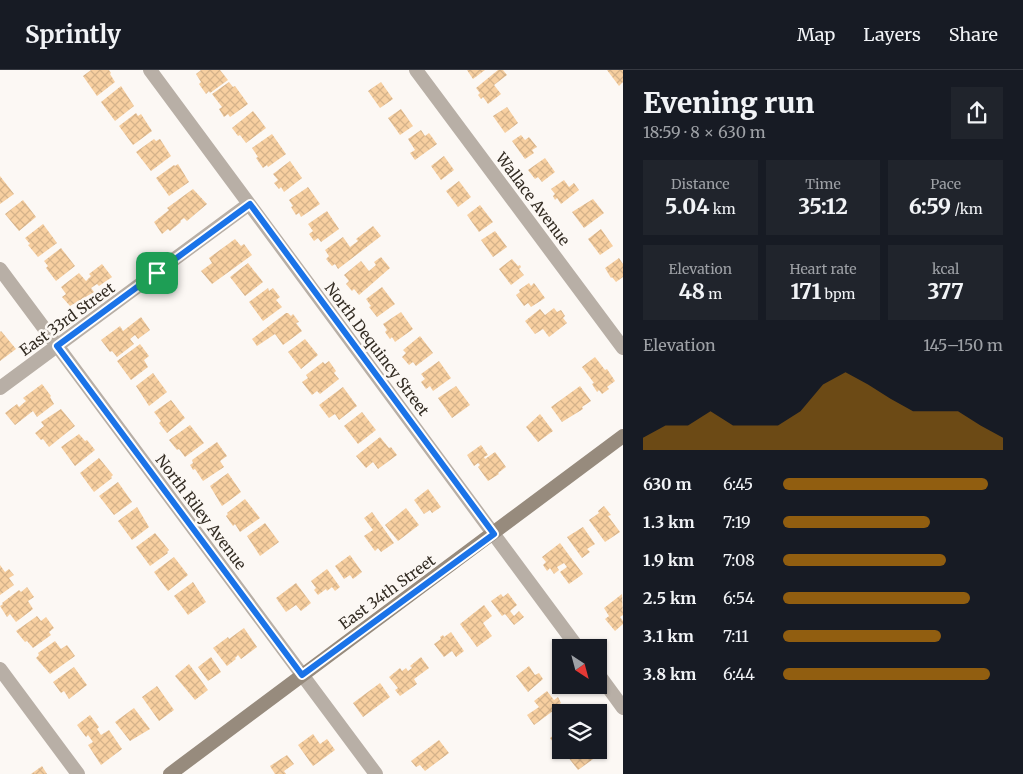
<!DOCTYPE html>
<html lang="en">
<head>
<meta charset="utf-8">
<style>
  :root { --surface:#171b24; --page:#20242c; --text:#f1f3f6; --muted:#9ea1a6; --line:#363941; --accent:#915e10 }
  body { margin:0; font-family:Merriweather,serif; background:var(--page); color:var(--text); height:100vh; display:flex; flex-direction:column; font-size:19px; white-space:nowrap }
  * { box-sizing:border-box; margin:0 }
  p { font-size:16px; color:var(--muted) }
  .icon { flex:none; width:28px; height:28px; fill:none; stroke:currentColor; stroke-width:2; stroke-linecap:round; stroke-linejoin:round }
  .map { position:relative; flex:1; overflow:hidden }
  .side { display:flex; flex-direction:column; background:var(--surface); width:400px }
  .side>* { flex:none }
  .needle { width:32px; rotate:144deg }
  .fabs { position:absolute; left:552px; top:569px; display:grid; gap:10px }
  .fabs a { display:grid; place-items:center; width:55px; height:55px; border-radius:0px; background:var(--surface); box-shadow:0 1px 4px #0004; font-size:25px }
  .pin { position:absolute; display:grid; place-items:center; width:42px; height:42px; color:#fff; margin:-21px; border-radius:10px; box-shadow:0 2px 8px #0006 }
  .round { display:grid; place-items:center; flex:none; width:52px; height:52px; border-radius:0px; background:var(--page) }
  .summary { display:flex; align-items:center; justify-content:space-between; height:85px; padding:0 20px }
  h1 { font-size:28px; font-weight:800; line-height:38px }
  .metrics { display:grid; grid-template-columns:repeat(3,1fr); gap:8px; height:85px; padding:5px 20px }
  .metrics div { display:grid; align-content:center; border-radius:0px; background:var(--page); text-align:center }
  .metrics b { font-size:21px; font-weight:800 }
  .metrics small { font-size:14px; font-weight:400 }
  .metrics p { font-size:14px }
  .chart { height:140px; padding:10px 20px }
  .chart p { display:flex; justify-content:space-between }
  .chart svg { width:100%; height:90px; margin-top:5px; fill:var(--accent); opacity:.7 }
  ul { padding:0 20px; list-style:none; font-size:16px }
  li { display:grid; grid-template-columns:80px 60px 1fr; align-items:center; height:38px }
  li i { height:12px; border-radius:6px; background:var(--accent) }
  header { display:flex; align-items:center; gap:30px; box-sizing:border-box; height:70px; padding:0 25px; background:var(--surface); border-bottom:1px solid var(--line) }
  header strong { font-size:24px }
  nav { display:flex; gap:28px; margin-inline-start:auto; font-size:18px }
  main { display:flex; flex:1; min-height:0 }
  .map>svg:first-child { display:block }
  .building { fill:url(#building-cross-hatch) }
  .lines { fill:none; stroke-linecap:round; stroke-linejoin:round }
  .minor { stroke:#b8afa6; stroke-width:14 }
  .secondary { stroke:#978b7d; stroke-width:14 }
  .route-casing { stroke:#fff; stroke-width:10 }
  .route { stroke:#1a73e8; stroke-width:6 }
  .labels { text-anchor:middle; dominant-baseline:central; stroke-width:5; stroke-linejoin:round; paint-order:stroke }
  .street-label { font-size:15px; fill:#332c23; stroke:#fcf8f4 }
</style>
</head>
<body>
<header>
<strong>Sprintly</strong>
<nav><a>Map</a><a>Layers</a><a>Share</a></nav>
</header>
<main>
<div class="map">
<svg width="623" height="704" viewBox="0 0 623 704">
  <defs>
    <pattern id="building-cross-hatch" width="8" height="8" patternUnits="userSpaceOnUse" patternTransform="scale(1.25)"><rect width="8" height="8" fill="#f7cfa0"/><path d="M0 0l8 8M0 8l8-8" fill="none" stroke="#d4b28a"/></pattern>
  </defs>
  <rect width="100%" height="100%" fill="#fcf8f4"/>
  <!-- building -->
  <path class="building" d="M 91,0 L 109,0 L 111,3 L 110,4 L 115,12 L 97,26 L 83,6 Z
    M 201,0 L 220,0 L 228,10 L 210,23 L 209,21 L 206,24 L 199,14 L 201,12 L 196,4 Z
    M 467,0 L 485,0 L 473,9 Z
    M 498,0 L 503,0 L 507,5 L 494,15 L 501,24 L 488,34 L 483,27 L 481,29 L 478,25 L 480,23 L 476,18 Z
    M 607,0 L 623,0 L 623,12 L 619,16 Z
    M 229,12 L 233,17 L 235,16 L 248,34 L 230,47 L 228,44 L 224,47 L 219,39 L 222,37 L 212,24 Z
    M 381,12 L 393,29 L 380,38 L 368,21 Z
    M 121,16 L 134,36 L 115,51 L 101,32 Z
    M 507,37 L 518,53 L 505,63 L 493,46 Z
    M 401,39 L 413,56 L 400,65 L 388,48 Z
    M 253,41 L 266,58 L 246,73 L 240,65 L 238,66 L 232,58 Z
    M 136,43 L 138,46 L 141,44 L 152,61 L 133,75 L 119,56 Z
    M 421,60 L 425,66 L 429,63 L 437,74 L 415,90 L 410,83 L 415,80 L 408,69 Z
    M 272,64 L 286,84 L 268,97 L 267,95 L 263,98 L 256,88 L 258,87 L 252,78 Z
    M 521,65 L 525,70 L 529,67 L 537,77 L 532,80 L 534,83 L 525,89 L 512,71 Z
    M 154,69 L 156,71 L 160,69 L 171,86 L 151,101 L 136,82 Z
    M 444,86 L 454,100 L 441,110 L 431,96 Z
    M 545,88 L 555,102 L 542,112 L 538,107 L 535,109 L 528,100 Z
    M 290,91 L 302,108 L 284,122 L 281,117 L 279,119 L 274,113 L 278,110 L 273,104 Z
    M 178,94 L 189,112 L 169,126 L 156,108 L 174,95 L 175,96 Z
    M 0,106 L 14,124 L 0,134 Z
    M 564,110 L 569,117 L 574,113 L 579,120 L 561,134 L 557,128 L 555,130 L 553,126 L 555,124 L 551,119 Z
    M 459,111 L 471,127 L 458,137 L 446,121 Z
    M 308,117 L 320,134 L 301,147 L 299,143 L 296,145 L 291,137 L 293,136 L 289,130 Z
    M 193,119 L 207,134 L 187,151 L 184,148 L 180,151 L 181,152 L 170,161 L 168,159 L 162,164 L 154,152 L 169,140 L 167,138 Z
    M 593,129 L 604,143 L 584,158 L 572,142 Z
    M 23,130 L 36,147 L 19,161 L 5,144 Z
    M 480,135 L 493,152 L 479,162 L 467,145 Z
    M 327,141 L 339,159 L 321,172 L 318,168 L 314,171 L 309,164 L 313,161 L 308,154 Z
    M 43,154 L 57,173 L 38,187 L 28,175 L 30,174 L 25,168 Z
    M 373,156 L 381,166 L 338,199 L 335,194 L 332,196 L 326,189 L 329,186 L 325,180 L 343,167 L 350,177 L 358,171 L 356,169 Z
    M 601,159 L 613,176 L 600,185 L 588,169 Z
    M 495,161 L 507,177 L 493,187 L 481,170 Z
    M 235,169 L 241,176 L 244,174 L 252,185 L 212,214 L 201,201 L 212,193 L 209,188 Z
    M 61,178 L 75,196 L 56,211 L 46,198 L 48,196 L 44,191 Z
    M 381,187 L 390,198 L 359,225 L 354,219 L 352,221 L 346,214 L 349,211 L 344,205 L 361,191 L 369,201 L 376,195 L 374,192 Z
    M 619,188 L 623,194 L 623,207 L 616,212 L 612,207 L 611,208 L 605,198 Z
    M 512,189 L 518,196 L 520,195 L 521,197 L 519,199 L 524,205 L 511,215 L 499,199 Z
    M 248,193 L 263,212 L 245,226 L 230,207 Z
    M 102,194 L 112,207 L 99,216 L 97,214 L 91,218 L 94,222 L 70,236 L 62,227 L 66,224 L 61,217 L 79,203 L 86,211 L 91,206 L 89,204 Z
    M 529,213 L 531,216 L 534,213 L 545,228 L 531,237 L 528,233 L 524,236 L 516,225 L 520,222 L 519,220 Z
    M 382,217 L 395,234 L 377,247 L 369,237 L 371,236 L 366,229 Z
    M 268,218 L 269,221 L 273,218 L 280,227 L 276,230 L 282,237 L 263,251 L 249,232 Z
    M 554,238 L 557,242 L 561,240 L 565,246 L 563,248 L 567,253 L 549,267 L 543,259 L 535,264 L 525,251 L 540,239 L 545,245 Z
    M 401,242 L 413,259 L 395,272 L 392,267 L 390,269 L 385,262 L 387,260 L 383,254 Z
    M 286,243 L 288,243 L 291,246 L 293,244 L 299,252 L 296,253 L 302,261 L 283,275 L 275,264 L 257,276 L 252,269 Z
    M 141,247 L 150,260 L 138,269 L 135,265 L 130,269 L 134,274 L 117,287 L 112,281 L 110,282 L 101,270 L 120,256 L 123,261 Z
    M 1,261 L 16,279 L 0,291 L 0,262 Z
    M 420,266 L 433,283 L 416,296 L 413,292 L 409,295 L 402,287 L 406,283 L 403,280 Z
    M 305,269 L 318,285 L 301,299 L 288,282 Z
    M 140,274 L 149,286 L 144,290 L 148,297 L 131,310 L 117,291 Z
    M 595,287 L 605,300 L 607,299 L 615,311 L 607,317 L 609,319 L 602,324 L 599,320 L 597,322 L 592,314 L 594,313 L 582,297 Z
    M 329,291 L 336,301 L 334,303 L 339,309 L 320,324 L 317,321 L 312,325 L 302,312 L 308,308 L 306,305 L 323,292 L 325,294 Z
    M 439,291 L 451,308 L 433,321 L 430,316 L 426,319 L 421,312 L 425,309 L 421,304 Z
    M 153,303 L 167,322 L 149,336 L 136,316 Z
    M 42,314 L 51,326 L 50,327 L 54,334 L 37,347 L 33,341 L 15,355 L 5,343 L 17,334 L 19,337 L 26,331 L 23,328 Z
    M 456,316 L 470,335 L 452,348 L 438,328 Z
    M 580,316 L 591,331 L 582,337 L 583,339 L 562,352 L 551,337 Z
    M 343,317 L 357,336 L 339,350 L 335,344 L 329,348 L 319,335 Z
    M 171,330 L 185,348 L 167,363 L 159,353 L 161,351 L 154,342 Z
    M 61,339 L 75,356 L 49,377 L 43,369 L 41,370 L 35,363 L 44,356 L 41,352 Z
    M 362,342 L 376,360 L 358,374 L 344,356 Z
    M 540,344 L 553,361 L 538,372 L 526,357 Z
    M 190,355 L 204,373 L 185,387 L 179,379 L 177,380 L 169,370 Z
    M 79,364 L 85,371 L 87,370 L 95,380 L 75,396 L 61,377 Z
    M 380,367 L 389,378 L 391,377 L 397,385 L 378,399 L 373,392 L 366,398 L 356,386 Z
    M 217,372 L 227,386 L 220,391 L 224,397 L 203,411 L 195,399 L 193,400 L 190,395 L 193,393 L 192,390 Z
    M 481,375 L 488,385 L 484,387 L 485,389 L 495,382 L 506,397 L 498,403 L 499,404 L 488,411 L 478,397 L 480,395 L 478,393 L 474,396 L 467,385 Z
    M 99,388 L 113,405 L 111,407 L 112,408 L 94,422 L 80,403 Z
    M 228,403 L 241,422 L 222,436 L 210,416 Z
    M 118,412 L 132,432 L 114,445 L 99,426 Z
    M 428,419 L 441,437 L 432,443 L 430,440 L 424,444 L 414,430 Z
    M 245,429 L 260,448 L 240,462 L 235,454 L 233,456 L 226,446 L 228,444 L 227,443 Z
    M 604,436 L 611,445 L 608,446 L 620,462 L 605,472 L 589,450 L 599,443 L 598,441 Z
    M 137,437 L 149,457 L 132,470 L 118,451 Z
    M 406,438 L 419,455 L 398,471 L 385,455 Z
    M 372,442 L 394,473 L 381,482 L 378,478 L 375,481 L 364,466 L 373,460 L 364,448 Z
    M 265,453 L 279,472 L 260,486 L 247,466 Z
    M 583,457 L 595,474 L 587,479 L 590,482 L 582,488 L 567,467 Z
    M 155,463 L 169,480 L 167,482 L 168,483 L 150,496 L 136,477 Z
    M 560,473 L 583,504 L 569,514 L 560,502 L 567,497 L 564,493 L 557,497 L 559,500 L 554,504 L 550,498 L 547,501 L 543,495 L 546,492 L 542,487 Z
    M 350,485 L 362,502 L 353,509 L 350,505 L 344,509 L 335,496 Z
    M 174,487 L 188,505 L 168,521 L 154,502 Z
    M 0,495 L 5,502 L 9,499 L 14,505 L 9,508 L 14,515 L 0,525 Z
    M 327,499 L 340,517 L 335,521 L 332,517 L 327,521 L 326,519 L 318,525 L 314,520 L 316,518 L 311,511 Z
    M 193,512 L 206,532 L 188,545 L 174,526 Z
    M 296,513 L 311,533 L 301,541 L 296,535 L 286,542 L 276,528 Z
    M 27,517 L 34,527 L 28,531 L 33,539 L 16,552 L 10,544 L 7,547 L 0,536 L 3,534 L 2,533 L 19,520 L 21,522 Z
    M 508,523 L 517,535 L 510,541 L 514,546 L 519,541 L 524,547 L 514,555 L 505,544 L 502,546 L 491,531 L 501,524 L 503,527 Z
    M 622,524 L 623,545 L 620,547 L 623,551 L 623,554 L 615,561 L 605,549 L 609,546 L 604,538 Z
    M 484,535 L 492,546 L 483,553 L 492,566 L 477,577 L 460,554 Z
    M 37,546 L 41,551 L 46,547 L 54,558 L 49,562 L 51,565 L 33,578 L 27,571 L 25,572 L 16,561 Z
    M 244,558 L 257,577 L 241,589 L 238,585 L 235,588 L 236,589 L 227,596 L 213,578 L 228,567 L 229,569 Z
    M 451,562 L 464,581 L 456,587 L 452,581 L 444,587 L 434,574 L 441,569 L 440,567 L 443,565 L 444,567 Z
    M 55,571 L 61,579 L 67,575 L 75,586 L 50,604 L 36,588 L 39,585 L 38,583 Z
    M 211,587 L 221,602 L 208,611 L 198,597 Z
    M 421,587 L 429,598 L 414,609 L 417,614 L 400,626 L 395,620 L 398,618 L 389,607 L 400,598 L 402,601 L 406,598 L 408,601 L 412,598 L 410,596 Z
    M 189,594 L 208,620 L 195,630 L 175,606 Z
    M 529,596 L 535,605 L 539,603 L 543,609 L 528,622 L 516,606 Z
    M 74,597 L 87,615 L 69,629 L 64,621 L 61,623 L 53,612 Z
    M 380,613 L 390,627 L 363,647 L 353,633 Z
    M 157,616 L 174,640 L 159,651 L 142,627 Z
    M 547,621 L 554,630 L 558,627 L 561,633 L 557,636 L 557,638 L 534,655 L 527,645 L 539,637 L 534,631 Z
    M 134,638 L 150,659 L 130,671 L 115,652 Z
    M 90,645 L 99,657 L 97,659 L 101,665 L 109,660 L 122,679 L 101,695 L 88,675 L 93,672 L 88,665 L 86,667 L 77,655 Z
    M 561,648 L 561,672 L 556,676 L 550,668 L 558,662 L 553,655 Z
    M 313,664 L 320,674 L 327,669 L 335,680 L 313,696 L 298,675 Z
    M 439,670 L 449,683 L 425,701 L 420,695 L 416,697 L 411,691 Z
    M 577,680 L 596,680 L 597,682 L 594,684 L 596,687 L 578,700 L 568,687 Z
    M 287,685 L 294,694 L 284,701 L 286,704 L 275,704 L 270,696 Z
    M 42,696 L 47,704 L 31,704 Z"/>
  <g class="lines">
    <!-- minor -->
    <path class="minor" d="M 150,0 L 578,578
      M 416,0 L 623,278
      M 0,199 L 376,704
      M 0,318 L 249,134
      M 0,599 L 78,704
      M 599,605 L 623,638"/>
    <!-- secondary -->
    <path class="secondary" d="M 170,704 L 623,366"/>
  </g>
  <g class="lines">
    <defs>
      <path id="route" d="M 250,134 L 494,464 L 302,605 L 57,276 Z"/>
    </defs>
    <!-- route casing -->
    <use href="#route" class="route-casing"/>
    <!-- route -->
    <use href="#route" class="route"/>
  </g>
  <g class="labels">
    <!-- street labels -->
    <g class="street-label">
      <text transform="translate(533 129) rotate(53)">Wallace Avenue</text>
      <text transform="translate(67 249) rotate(-36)">East 33rd Street</text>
      <text transform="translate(377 279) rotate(53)">North Dequincy Street</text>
      <text transform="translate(201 442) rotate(53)">North Riley Avenue</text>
      <text transform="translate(387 522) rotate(-36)">East 34th Street</text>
    </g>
  </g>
</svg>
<div class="fabs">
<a><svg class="needle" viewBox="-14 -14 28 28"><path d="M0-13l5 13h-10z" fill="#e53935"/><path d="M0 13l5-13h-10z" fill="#9ea1a6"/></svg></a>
<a><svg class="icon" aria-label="layers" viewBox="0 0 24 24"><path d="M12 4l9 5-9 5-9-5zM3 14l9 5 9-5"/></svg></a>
</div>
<div class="pin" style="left:157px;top:203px;background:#1e9e55"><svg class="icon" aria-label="arrive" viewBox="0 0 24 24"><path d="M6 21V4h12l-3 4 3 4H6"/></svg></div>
</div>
<section class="side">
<div class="summary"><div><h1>Evening run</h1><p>18:59 · 8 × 630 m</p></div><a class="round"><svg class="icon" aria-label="share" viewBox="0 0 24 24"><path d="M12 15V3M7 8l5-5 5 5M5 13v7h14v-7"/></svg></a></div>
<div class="metrics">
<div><p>Distance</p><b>5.04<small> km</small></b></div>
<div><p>Time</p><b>35:12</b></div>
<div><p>Pace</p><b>6:59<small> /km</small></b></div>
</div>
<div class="metrics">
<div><p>Elevation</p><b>48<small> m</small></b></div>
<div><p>Heart rate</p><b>171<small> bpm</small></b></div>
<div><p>kcal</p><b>377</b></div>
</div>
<div class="chart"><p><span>Elevation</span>145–150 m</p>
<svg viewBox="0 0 160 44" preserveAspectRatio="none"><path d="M0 44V38L10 32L20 32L30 25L40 32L50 32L60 32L70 25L80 12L90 6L100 12L110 19L120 25L130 25L140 25L150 32L160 38V44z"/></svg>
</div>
<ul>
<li><b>630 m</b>6:45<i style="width:93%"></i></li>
<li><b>1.3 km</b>7:19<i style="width:67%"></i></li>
<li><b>1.9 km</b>7:08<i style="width:74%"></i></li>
<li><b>2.5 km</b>6:54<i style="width:85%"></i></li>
<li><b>3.1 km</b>7:11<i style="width:72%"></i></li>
<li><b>3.8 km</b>6:44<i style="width:94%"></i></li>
</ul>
</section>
</main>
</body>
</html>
